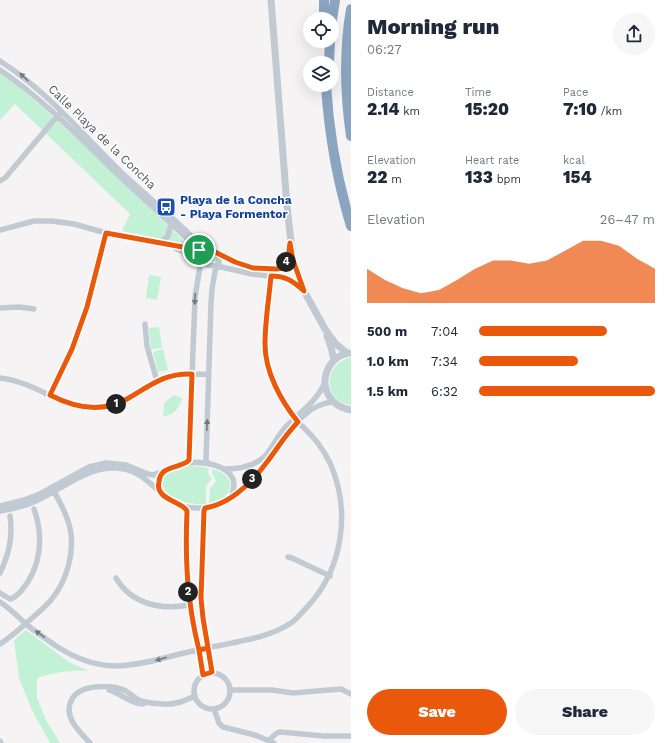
<!DOCTYPE html>
<html lang="en">
<head>
<meta charset="utf-8">
<style>
  :root { --surface:#fff; --page:#f6f6f7; --text:#1f2937; --muted:#747a83; --accent:#ea580c }
  body { margin:0; font-family:"Work Sans",sans-serif; background:var(--page); color:var(--text); height:100vh; display:flex; flex-direction:column; font-size:15px; white-space:nowrap }
  * { box-sizing:border-box; margin:0 }
  p { font-size:13px; color:var(--muted) }
  .icon { flex:none; width:22px; height:22px; fill:none; stroke:currentColor; stroke-width:2; stroke-linecap:round; stroke-linejoin:round }
  .map { position:relative; flex:1; overflow:hidden }
  .sheet { display:flex; flex-direction:column; background:var(--surface); width:320px }
  .sheet>* { flex:none }
  .controls { position:absolute; left:303px; top:12px; display:grid; gap:8px }
  .controls a { display:grid; place-items:center; width:36px; height:36px; border-radius:50%; background:var(--surface); box-shadow:0 4px 16px #0002; font-size:20px }
  .pin { position:absolute; display:grid; place-items:center; width:34px; height:34px; color:#fff; margin:-17px; border:2px solid #fff; border-radius:50%; box-shadow:0 1px 4px #0007 }
  .km { position:absolute; width:20px; height:20px; margin:-10px; border-radius:50%; background:#222; color:#fff; font-size:11px; line-height:20px; text-align:center }
  .round { display:grid; place-items:center; flex:none; width:42px; height:42px; border-radius:21px; background:var(--page) }
  .summary { display:flex; align-items:center; justify-content:space-between; height:68px; padding:0 16px }
  h1 { font-size:22px; font-weight:800; line-height:30px }
  .figures { display:grid; grid-template-columns:repeat(3,1fr); gap:6px; height:68px; padding:4px 16px }
  .figures div { display:grid; align-content:center }
  .figures b { font-size:17px; font-weight:800 }
  .figures small { font-size:11px; font-weight:400 }
  .figures p { font-size:11px }
  .chart { height:112px; padding:8px 16px }
  .chart p { display:flex; justify-content:space-between }
  .chart svg { width:100%; height:72px; margin-top:4px; fill:var(--accent); opacity:.7 }
  .button { display:flex; gap:8px; margin-top:auto; padding:8px 16px }
  .button a { flex:1; height:46px; border-radius:24px; background:var(--accent); color:#fff; font-size:16px; font-weight:800; line-height:46px; text-align:center }
  .button a+a { background:var(--page); color:var(--text) }
  ul { padding:0 16px; list-style:none; font-size:13px }
  li { display:grid; grid-template-columns:64px 48px 1fr; align-items:center; height:30px }
  li i { height:10px; border-radius:5px; background:var(--accent) }
  main { display:flex; flex:1; min-height:0 }
  .map>svg:first-child { display:block }
  .green { fill:#c3f1d5 }
  .lines { fill:none; stroke-linecap:round; stroke-linejoin:round }
  .minor { stroke:#c1cad2; stroke-width:5.5 }
  .tertiary { stroke:#c1cad2; stroke-width:7 }
  .motorway { stroke:#8ba5c1; stroke-width:10 }
  .oneway { fill:#6e7983 }
  .route-casing { stroke:#fff; stroke-width:8 }
  .route { stroke:#ea580c; stroke-width:5 }
  .labels { text-anchor:middle; dominant-baseline:central; stroke-width:3; stroke-linejoin:round; paint-order:stroke }
  .street-label { font-size:12px; fill:#4a5661; stroke:#fff }
  .transit-label { font-size:12px; font-weight:bold; fill:#164399; stroke:#fff; text-anchor:start }
</style>
</head>
<body>
<main>
<div class="map">
<svg width="351" height="743" viewBox="0 0 351 743">
  <rect width="100%" height="100%" fill="#f5f3f3"/>
  <!-- green -->
  <path class="green" d="M 0,72 L 13,81 L 95,155 L 183,240 L 186,244 L 122,231 L 130,214 L 15,104 L 0,120 Z
    M 206,251 L 216,254 L 217,261 L 215,262 L 208,262 L 203,258 L 203,253 Z
    M 149,275 L 161,277 L 157,300 L 146,298 Z
    M 159,327 L 162,348 L 151,349 L 149,328 Z
    M 163,349 L 168,370 L 158,372 L 153,352 Z
    M 351,357 L 351,405 C 322,401 323,364 351,357 Z
    M 174,395 L 182,398 C 180,408 173,416 163,416 L 164,403 Z
    M 193,466 L 209,468 L 208,473 L 212,479 L 206,486 L 206,504 C 163,507 140,470 193,466 Z
    M 212,469 C 240,476 233,499 209,504 L 210,489 L 216,481 L 212,473 Z
    M 26,630 L 69,662 L 89,671 C 72,670 54,672 37,678 L 37,698 L 47,722 L 60,743 L 50,743 L 32,710 L 19,678 L 14,640 Z"/>
  <g class="lines">
    <!-- minor -->
    <path class="minor" d="M 0,61 C 46,90 82,134 121,172 C 149,198 178,222 205,249
      M 0,70 C 40,97 75,133 110,167 C 139,195 170,222 199,250
      M 0,181 L 5,178 L 59,114
      M 0,230 L 34,221 L 52,221 L 74,224 L 106,233 L 199,251
      M 160,244 L 168,236 L 171,223
      M 176,249 L 199,258
      M 202,249 C 213,248 223,257 234,261 C 245,266 258,268 270,269 C 275,270 282,270 285,265 C 289,260 289,253 290,247
      M 199,251 C 195,262 207,266 216,266 L 219,263 L 218,253
      M 217,266 L 252,274 L 288,278 L 303,290
      M 0,308 L 19,307 L 34,309
      M 145,324 L 147,346 L 157,381
      M 0,378 C 18,380 33,387 49,395 C 55,398 60,401 65,403 C 76,407 88,408 99,408 C 119,407 132,394 149,385 C 168,374 187,374 208,374
      M 50,395 L 72,349 L 87,307 L 106,233
      M 186,463 L 189,458 L 195,297 L 201,261
      M 207,463 L 206,459 L 211,303 L 212,289 L 216,266
      M 224,469 C 239,469 256,466 266,455 C 273,447 277,437 284,429 C 299,412 314,405 325,383
      M 160,491 C 147,458 223,453 233,479 C 235,485 233,492 231,497
      M 0,506 L 24,500 L 40,494 L 89,467 L 106,463 L 126,465 L 148,474 L 153,475 L 166,471
      M 186,508 L 187,511 L 187,572 L 189,605 L 203,675
      M 205,508 L 204,513 L 201,598 L 203,618 L 212,673
      M 0,511 C 13,509 26,506 38,500 C 66,487 91,463 124,469 C 154,475 163,509 198,508 C 204,508 210,508 216,506 C 236,499 254,479 266,463 C 284,441 302,403 334,402
      M 288,557 L 292,558 L 330,576
      M 0,573 C 9,554 13,537 10,516
      M 116,578 C 132,605 162,610 189,605
      M 0,593 L 10,599 C 15,598 18,594 22,590 C 41,567 44,537 34,509
      M 0,602 C 10,608 18,617 27,625 C 36,632 46,639 56,646 C 97,672 123,669 168,657 C 184,653 200,649 217,646 C 241,641 270,637 291,623 C 298,618 303,611 309,605 C 343,567 351,510 330,463 C 324,451 315,438 305,429 C 303,426 299,424 297,422 C 285,409 274,385 269,368 C 260,337 269,301 272,269
      M 0,644 C 11,637 21,628 31,619 C 38,613 45,607 51,600 C 67,581 75,552 70,528 C 67,514 60,503 54,491
      M194 691a18 18 0 1 1 36 0a18 18 0 1 1-36 0Z
      M 109,690 C 121,693 130,704 143,704
      M 231,690 L 272,690 L 293,693 L 341,689 L 351,694
      M 214,709 L 219,723 L 223,727 L 255,735 L 274,743
      M 269,740 L 277,733 L 280,732 L 324,736 L 351,736
      M 0,741 L 1,743
      M 90,743 C 79,731 62,716 72,699 C 80,684 113,684 126,691 C 131,694 135,699 141,701 C 148,703 156,704 163,704 C 175,705 184,701 195,696"/>
    <!-- tertiary -->
    <path class="tertiary" d="M 271,0 L 287,206 L 293,260 L 304,291 L 325,329 L 336,344 L 347,353
      M 327,336 L 331,347 L 334,360
      M 349,353 C 327,356 316,386 334,402 C 339,407 345,409 351,410"/>
    <!-- motorway -->
    <path class="motorway" d="M 351,9 C 344,50 345,94 351,136
      M 324,19 L 324,0
      M 332,20 L 335,0
      M 329,63 L 330,41
      M 326,85 C 329,134 337,180 351,226"/>
  </g>
  <!-- one-way arrows -->
  <defs><path id="oneway-solid" d="M-6-.8H1V-3.2L6.5 0L1 3.2V.8H-6Z"/></defs>
  <g class="oneway">
    <use href="#oneway-solid" transform="translate(24 77) rotate(-137)"/>
    <use href="#oneway-solid" transform="translate(195 299) rotate(93)"/>
    <use href="#oneway-solid" transform="translate(207 425) rotate(-88)"/>
    <use href="#oneway-solid" transform="translate(40 634) rotate(-144)"/>
    <use href="#oneway-solid" transform="translate(161 659) rotate(164)"/>
  </g>
  <g class="lines">
    <defs>
      <path id="route" d="M 199,250 L 106,233 L 87,307 L 72,349 L 50,395 C 75,408 102,413 127,399 C 150,386 163,373 192,374 L 189,460 C 182,469 160,464 159,482 C 158,486 159,491 162,494 C 168,501 184,504 187,511 C 185,560 187,602 199,650 L 208,648 L 212,672 L 203,675 L 199,650 L 208,648 L 203,618 L 201,598 L 204,511 L 205,508 C 230,504 252,482 267,462 C 277,449 285,435 298,422 C 281,401 265,372 265,344 C 265,321 269,299 271,276 C 286,276 293,281 304,291 L 293,260 L 290,243 L 288,259 L 285,265 L 282,268 L 277,269 L 253,268 L 235,262 L 209,249 L 201,249 L 199,250"/>
    </defs>
    <!-- route casing -->
    <use href="#route" class="route-casing"/>
    <!-- route -->
    <use href="#route" class="route"/>
  </g>
  <!-- icons -->
  <defs>
    <symbol id="bus-square" viewBox="-11 -11 22 22"><rect x="-9" y="-9" width="18" height="18" rx="4" fill="#1a4fb4" stroke="#fff"/><path d="M-5-6H5V4H4V6H2V4H-2V6H-4V4H-5ZM-3.5-4V0h7V-4ZM-3.5 1.2v1.5H-2V1.2ZM2 1.2v1.5H3.5V1.2Z" fill="#fff"/></symbol>
  </defs>
  <g fill-rule="evenodd">
    <use href="#bus-square" x="155" y="196" width="22" height="22"/>
  </g>
  <g class="labels">
    <!-- street labels -->
    <g class="street-label">
      <text transform="translate(102 137) rotate(44)">Calle Playa de la Concha</text>
    </g>
    <!-- transit labels -->
    <g class="transit-label">
      <text x="180" y="200">Playa de la Concha<tspan x="180" dy="14">- Playa Formentor</tspan></text>
    </g>
  </g>
</svg>
<div class="controls">
<a><svg class="icon" aria-label="locate" viewBox="0 0 24 24"><circle cx="12" cy="12" r="6"/><path d="M12 2v4M12 18v4M2 12h4M18 12h4"/></svg></a>
<a><svg class="icon" aria-label="layers" viewBox="0 0 24 24"><path d="M12 4l9 5-9 5-9-5zM3 14l9 5 9-5"/></svg></a>
</div>
<div class="pin" style="left:199px;top:250px;background:#1e9e55"><svg class="icon" aria-label="arrive" viewBox="0 0 24 24"><path d="M6 21V4h12l-3 4 3 4H6"/></svg></div>
<b class="km" style="left:116px;top:404px">1</b>
<b class="km" style="left:188px;top:592px">2</b>
<b class="km" style="left:252px;top:479px">3</b>
<b class="km" style="left:286px;top:262px">4</b>
</div>
<section class="sheet">
<div class="summary"><div><h1>Morning run</h1><p>06:27</p></div><a class="round"><svg class="icon" aria-label="share" viewBox="0 0 24 24"><path d="M12 15V3M7 8l5-5 5 5M5 13v7h14v-7"/></svg></a></div>
<div class="figures">
<div><p>Distance</p><b>2.14<small> km</small></b></div>
<div><p>Time</p><b>15:20</b></div>
<div><p>Pace</p><b>7:10<small> /km</small></b></div>
</div>
<div class="figures">
<div><p>Elevation</p><b>22<small> m</small></b></div>
<div><p>Heart rate</p><b>133<small> bpm</small></b></div>
<div><p>kcal</p><b>154</b></div>
</div>
<div class="chart"><p><span>Elevation</span>26–47 m</p>
<svg viewBox="0 0 160 44" preserveAspectRatio="none"><path d="M0 44V23L10 30L20 35L30 38L40 36L50 30L60 23L70 18L80 18L90 20L100 18L110 12L120 6L130 6L140 9L150 17L160 23V44z"/></svg>
</div>
<ul>
<li><b>500 m</b>7:04<i style="width:73%"></i></li>
<li><b>1.0 km</b>7:34<i style="width:56%"></i></li>
<li><b>1.5 km</b>6:32<i style="width:100%"></i></li>
</ul>
<div class="button"><a>Save</a><a>Share</a></div>
</section>
</main>
</body>
</html>
